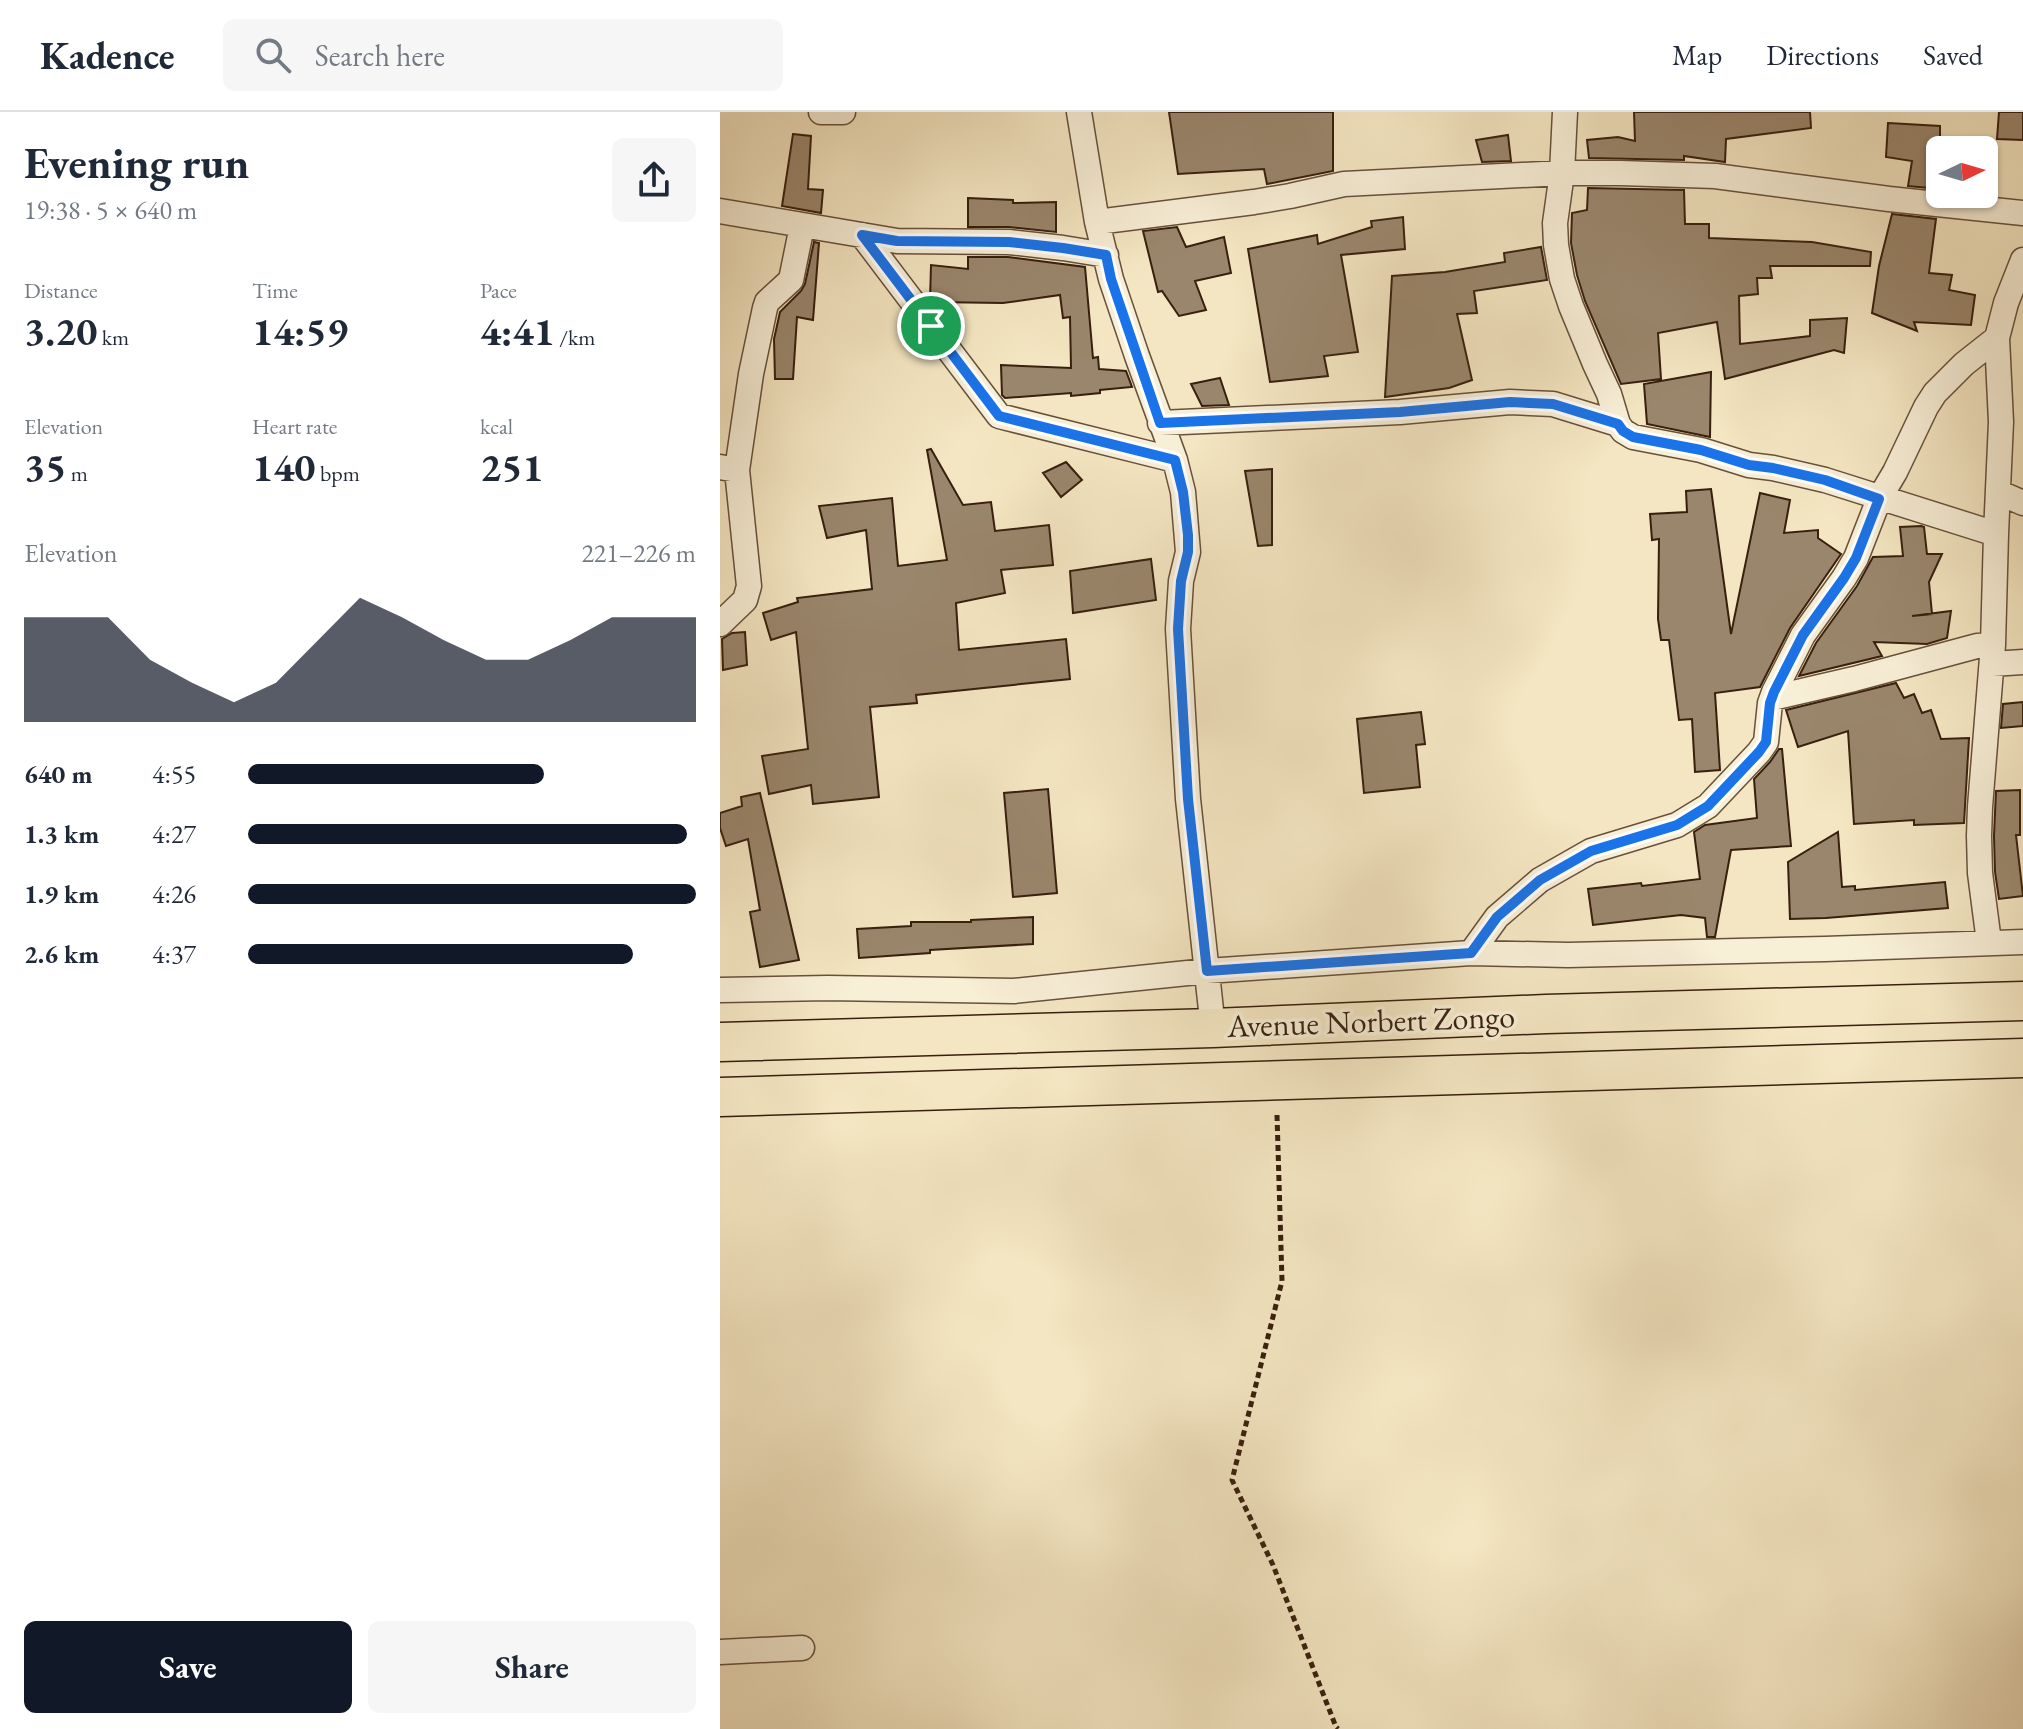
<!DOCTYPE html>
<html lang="en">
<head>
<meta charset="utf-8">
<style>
  :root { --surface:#fff; --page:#f6f6f7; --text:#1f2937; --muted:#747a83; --line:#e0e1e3; --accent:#111827 }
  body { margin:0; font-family:"EB Garamond",serif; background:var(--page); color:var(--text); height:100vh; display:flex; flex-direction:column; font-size:30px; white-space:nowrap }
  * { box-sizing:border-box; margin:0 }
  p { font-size:26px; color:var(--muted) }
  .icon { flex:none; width:44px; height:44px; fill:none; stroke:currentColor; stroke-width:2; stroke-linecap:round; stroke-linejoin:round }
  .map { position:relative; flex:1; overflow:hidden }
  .panel { display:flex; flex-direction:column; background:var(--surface); width:720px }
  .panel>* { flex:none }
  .needle { width:52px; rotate:85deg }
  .fabs { position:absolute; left:1206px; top:24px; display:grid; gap:16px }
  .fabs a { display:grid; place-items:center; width:72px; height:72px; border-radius:12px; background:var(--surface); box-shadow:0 2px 6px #0004; font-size:40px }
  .pin { position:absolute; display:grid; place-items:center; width:68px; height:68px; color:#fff; margin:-34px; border:4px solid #fff; border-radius:50%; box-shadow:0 2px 8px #0007 }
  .round { display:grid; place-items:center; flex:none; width:84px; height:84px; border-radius:12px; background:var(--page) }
  .headline { display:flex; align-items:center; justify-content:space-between; height:136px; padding:0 24px }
  h1 { font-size:44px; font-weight:700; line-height:60px }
  .stats { display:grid; grid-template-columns:repeat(3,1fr); gap:12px; height:136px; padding:8px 24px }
  .stats div { display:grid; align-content:center }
  .stats b { font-size:40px; font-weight:700 }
  .stats small { font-size:22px; font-weight:400 }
  .stats p { font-size:22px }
  .chart { height:224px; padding:16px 24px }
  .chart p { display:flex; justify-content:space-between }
  .chart svg { width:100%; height:144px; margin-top:8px; fill:var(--accent); opacity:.7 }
  .action { display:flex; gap:16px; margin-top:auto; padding:16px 24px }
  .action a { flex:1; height:92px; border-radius:12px; background:var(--accent); color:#fff; font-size:32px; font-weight:700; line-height:92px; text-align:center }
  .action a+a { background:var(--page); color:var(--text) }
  ul { padding:0 24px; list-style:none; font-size:26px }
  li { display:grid; grid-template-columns:128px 96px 1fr; align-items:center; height:60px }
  li i { height:20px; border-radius:10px; background:var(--accent) }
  header { display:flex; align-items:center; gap:48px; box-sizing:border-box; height:112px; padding:0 40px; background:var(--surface); border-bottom:2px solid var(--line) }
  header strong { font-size:38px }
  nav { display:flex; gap:44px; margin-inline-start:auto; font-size:28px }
  .search { width:560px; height:72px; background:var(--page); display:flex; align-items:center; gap:20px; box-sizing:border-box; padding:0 28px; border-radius:12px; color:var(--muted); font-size:30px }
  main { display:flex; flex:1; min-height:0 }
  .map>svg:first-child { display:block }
  .building { fill:#9a866c; stroke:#381f0e; stroke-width:2 }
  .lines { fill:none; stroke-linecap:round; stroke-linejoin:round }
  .minor-casing { stroke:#67513b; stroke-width:27 }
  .primary-casing { stroke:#381f0e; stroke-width:41 }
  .path { stroke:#381f0e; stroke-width:5; stroke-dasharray:6 4; stroke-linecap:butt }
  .minor { stroke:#f8efd7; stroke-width:24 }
  .primary { stroke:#f4e6c2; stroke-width:38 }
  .route-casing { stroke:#fff; stroke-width:16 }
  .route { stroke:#1a73e8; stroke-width:10 }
  .labels { text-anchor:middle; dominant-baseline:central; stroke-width:7; stroke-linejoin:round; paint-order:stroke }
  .street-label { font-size:32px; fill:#381f0e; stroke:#f8efd7 }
</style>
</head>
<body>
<header>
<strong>Kadence</strong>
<div class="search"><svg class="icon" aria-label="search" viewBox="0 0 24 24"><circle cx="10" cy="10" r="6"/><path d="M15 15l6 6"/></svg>Search here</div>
<nav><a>Map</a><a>Directions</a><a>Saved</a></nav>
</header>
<main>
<section class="panel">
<div class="headline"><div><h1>Evening run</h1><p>19:38 · 5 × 640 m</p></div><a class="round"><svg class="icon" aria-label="share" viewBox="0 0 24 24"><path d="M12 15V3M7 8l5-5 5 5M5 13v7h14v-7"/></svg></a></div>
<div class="stats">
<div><p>Distance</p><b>3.20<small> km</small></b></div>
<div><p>Time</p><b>14:59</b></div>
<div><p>Pace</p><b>4:41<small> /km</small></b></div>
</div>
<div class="stats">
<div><p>Elevation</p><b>35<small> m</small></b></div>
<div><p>Heart rate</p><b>140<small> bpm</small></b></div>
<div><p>kcal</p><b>251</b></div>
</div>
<div class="chart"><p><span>Elevation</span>221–226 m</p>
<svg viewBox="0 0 160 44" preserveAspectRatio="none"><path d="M0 44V12L10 12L20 12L30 25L40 32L50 38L60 32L70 19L80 6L90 12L100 19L110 25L120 25L130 19L140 12L150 12L160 12V44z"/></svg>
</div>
<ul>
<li><b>640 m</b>4:55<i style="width:66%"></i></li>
<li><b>1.3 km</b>4:27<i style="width:98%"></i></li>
<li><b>1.9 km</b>4:26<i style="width:100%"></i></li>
<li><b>2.6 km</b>4:37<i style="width:86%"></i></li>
</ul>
<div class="action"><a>Save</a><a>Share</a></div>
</section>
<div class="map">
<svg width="1303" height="1617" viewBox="0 0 1303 1617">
  <rect width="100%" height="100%" fill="#f4e6c2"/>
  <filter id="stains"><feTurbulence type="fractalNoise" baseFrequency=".0025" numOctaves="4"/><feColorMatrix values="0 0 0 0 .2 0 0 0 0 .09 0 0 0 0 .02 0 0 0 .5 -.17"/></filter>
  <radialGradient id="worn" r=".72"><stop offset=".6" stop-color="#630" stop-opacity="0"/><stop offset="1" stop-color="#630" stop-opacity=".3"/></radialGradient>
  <!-- building -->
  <path class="building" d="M 449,0 L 613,0 L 613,59 L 547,72 L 544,57 L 458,62 Z
    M 914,0 L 1090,0 L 1091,16 L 1006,27 L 1005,50 L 964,44 L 964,48 L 869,46 L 867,28 L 898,25 L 915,29 Z
    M 1279,0 L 1303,0 L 1303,28 L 1277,27 Z
    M 1168,11 L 1220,14 L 1220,77 L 1188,74 L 1192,49 L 1166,45 Z
    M 73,22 L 91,24 L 88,77 L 103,78 L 101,101 L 62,94 Z
    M 788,23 L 791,49 L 762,50 L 756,28 Z
    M 868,76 L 964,78 L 965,112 L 989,112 L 989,126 L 1092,130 L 1151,140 L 1150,154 L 1050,154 L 1052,166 L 1037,166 L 1038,182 L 1019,184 L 1020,232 L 1090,224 L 1090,208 L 1127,206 L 1124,241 L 1114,238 L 1005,267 L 997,210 L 938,221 L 941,267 L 901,272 L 865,189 L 857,163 L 851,131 L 852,101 L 867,98 Z
    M 248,86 L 293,88 L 293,91 L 336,90 L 336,120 L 289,115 L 248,115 Z
    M 1172,102 L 1216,107 L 1209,161 L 1232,163 L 1229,178 L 1255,183 L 1251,213 L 1194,210 L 1197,219 L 1152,201 L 1159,154 Z
    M 683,105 L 685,137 L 621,143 L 638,240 L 604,244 L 608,264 L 550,270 L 528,137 L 597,123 L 598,132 L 652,115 L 651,109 Z
    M 457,115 L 466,135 L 504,125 L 511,161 L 475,169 L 486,198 L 459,204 L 442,179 L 438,180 L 423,119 Z
    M 94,130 L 99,131 L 93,208 L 77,205 L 73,267 L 55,267 L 54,227 L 60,200 L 81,179 L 85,172 Z
    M 821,135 L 827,168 L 754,179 L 757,201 L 737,202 L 752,268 L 729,276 L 665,285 L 672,164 L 725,160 L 785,150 L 784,141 Z
    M 248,145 L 288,145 L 365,155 L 373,246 L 378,245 L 379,257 L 406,259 L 412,275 L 380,278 L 380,281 L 351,284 L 351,281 L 285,286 L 282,283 L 281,253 L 351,256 L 350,205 L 343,206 L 340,183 L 283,191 L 212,190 L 210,188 L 211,153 L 248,157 Z
    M 991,260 L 990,325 L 927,312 L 924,272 Z
    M 500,266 L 509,293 L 482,294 L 471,272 Z
    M 211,337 L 243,393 L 271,390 L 275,419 L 329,413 L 333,453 L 281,458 L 285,481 L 236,491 L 239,538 L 346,527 L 350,567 L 196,583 L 197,591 L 150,595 L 159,685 L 93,692 L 91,673 L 49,682 L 42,644 L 88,637 L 76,520 L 51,528 L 43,501 L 78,490 L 77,486 L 152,477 L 146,418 L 107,426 L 99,394 L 172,386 L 178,454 L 227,448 L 207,338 Z
    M 346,350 L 362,368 L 341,385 L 323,361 Z
    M 552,357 L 552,433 L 538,434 L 525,359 Z
    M 991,377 L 1011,522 L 1040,381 L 1070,388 L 1064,421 L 1098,418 L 1098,426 L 1121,442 L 1070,516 L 1040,575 L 995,581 L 1000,658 L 975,660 L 972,607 L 959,608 L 949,528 L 941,528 L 938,507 L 939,427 L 932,428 L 930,402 L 967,400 L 966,379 Z
    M 1201,414 L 1204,415 L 1207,442 L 1222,442 L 1209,470 L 1212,502 L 1192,504 L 1231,499 L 1227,526 L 1207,532 L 1154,530 L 1162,544 L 1079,564 L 1096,531 L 1137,474 L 1153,445 L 1183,444 L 1180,415 Z
    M 431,447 L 436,488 L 353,501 L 350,459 Z
    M 25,520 L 27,553 L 3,558 L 2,527 L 12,521 Z
    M 1176,571 L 1184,586 L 1194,582 L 1202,601 L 1211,598 L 1221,627 L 1249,626 L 1244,711 L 1194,713 L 1194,708 L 1134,712 L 1128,619 L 1078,635 L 1066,598 Z
    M 1303,590 L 1303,614 L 1281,616 L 1283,592 Z
    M 701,600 L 705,632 L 696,633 L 700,675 L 644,681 L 637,607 Z
    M 1059,637 L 1062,637 L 1071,734 L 1011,738 L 995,825 L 987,825 L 985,806 L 961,803 L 873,813 L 868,777 L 921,771 L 922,774 L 980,767 L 974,720 L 985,713 L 1037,706 L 1034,667 L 1050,650 Z
    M 328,677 L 337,781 L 293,785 L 284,681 Z
    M 1300,678 L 1300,723 L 1296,723 L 1303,784 L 1279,787 L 1275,760 L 1274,724 L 1276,679 Z
    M 40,681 L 79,848 L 40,855 L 30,800 L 40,798 L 28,727 L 6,734 L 0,716 L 0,701 L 22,694 L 21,685 Z
    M 1118,720 L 1122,775 L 1135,774 L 1135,778 L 1225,770 L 1228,796 L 1106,806 L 1070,807 L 1068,750 Z
    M 313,805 L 313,832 L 210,838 L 210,841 L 139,846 L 137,817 L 191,814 L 191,810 L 251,810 L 251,808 Z"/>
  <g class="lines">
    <defs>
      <path id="minor" d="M 101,0 L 123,0
        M 359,0 L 377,110 L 391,167 L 417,244 L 455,348 L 463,380 L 468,440 L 461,469 L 458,517 L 468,687 L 493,916
        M 845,0 L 842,61 L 835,111 L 836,133 L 842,167 L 851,194 L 875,252 L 889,282 L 898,312 L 903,319 L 913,325 L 981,338 L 1029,353 L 1053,356 L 1105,368 L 1276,422
        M 0,99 L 177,129 L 289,130 L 343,136 L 386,143
        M 377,110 L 534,90 L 570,84 L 624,72 L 842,61 L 900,61 L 995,64 L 1169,87 L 1303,101
        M 142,123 L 279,304 L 455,348
        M 440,311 L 680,300 L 790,290 L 833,292 L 898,312
        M 0,355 L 17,358 L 31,262 L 45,196 L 47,190 L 71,168 L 82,114
        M 1278,380 L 1303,391
        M 0,512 L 25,488 L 29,474 L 17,358
        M 1272,552 L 1303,550
        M 1052,586 L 1134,567 L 1257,534 L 1273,533
        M 1269,830 L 1260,761 L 1259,724 L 1260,695 L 1273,533 L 1276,422 L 1281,310 L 1277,226 L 1286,191 L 1303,148
        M 751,841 L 777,805 L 820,768 L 871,739 L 957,713 L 988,694 L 1039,640 L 1046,630 L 1050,591 L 1054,580 L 1083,523 L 1124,466 L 1136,446 L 1159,387 L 1175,360 L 1206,295 L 1215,281 L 1244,252 L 1277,226
        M 0,878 L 108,876 L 294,879 L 487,859 L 751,841 L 848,843 L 1105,837 L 1303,830
        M 0,1540 L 82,1536"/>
      <path id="primary" d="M 0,930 L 493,916 L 826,902 L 1303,889
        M 0,985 L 1303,946"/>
    </defs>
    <!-- minor casing -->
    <use href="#minor" class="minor-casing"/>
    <!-- primary casing -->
    <use href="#primary" class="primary-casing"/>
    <!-- path -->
    <path class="path" d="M 557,1003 L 562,1169 L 512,1368 L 553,1453 L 616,1615 L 618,1617"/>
    <!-- minor -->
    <use href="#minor" class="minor"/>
    <!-- primary -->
    <use href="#primary" class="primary"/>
  </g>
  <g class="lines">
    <defs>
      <path id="route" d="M 142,123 L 177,129 L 289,130 L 343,136 L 386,143 L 391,167 L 440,311 L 680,300 L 790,290 L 833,292 L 898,312 L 903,319 L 913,325 L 981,338 L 1029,353 L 1053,356 L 1105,368 L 1159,387 L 1136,446 L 1124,466 L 1083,523 L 1054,580 L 1050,591 L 1046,630 L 1039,640 L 988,694 L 957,713 L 871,739 L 820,768 L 777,805 L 751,841 L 487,859 L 468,687 L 458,517 L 461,469 L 468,440 L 468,423 L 463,380 L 455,348 L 279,304 Z"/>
    </defs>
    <!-- route casing -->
    <use href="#route" class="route-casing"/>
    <!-- route -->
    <use href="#route" class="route"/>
  </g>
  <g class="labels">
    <!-- street labels -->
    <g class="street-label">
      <text transform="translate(651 909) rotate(-2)">Avenue Norbert Zongo</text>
    </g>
  </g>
  <rect width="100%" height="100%" filter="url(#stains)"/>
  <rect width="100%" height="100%" fill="url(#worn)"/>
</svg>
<div class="fabs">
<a><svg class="needle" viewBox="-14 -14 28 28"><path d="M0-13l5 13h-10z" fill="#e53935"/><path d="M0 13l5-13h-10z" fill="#747a83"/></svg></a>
</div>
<div class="pin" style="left:211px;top:214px;background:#1e9e55"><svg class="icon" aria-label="arrive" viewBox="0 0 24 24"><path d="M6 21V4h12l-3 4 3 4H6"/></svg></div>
</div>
</main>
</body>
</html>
